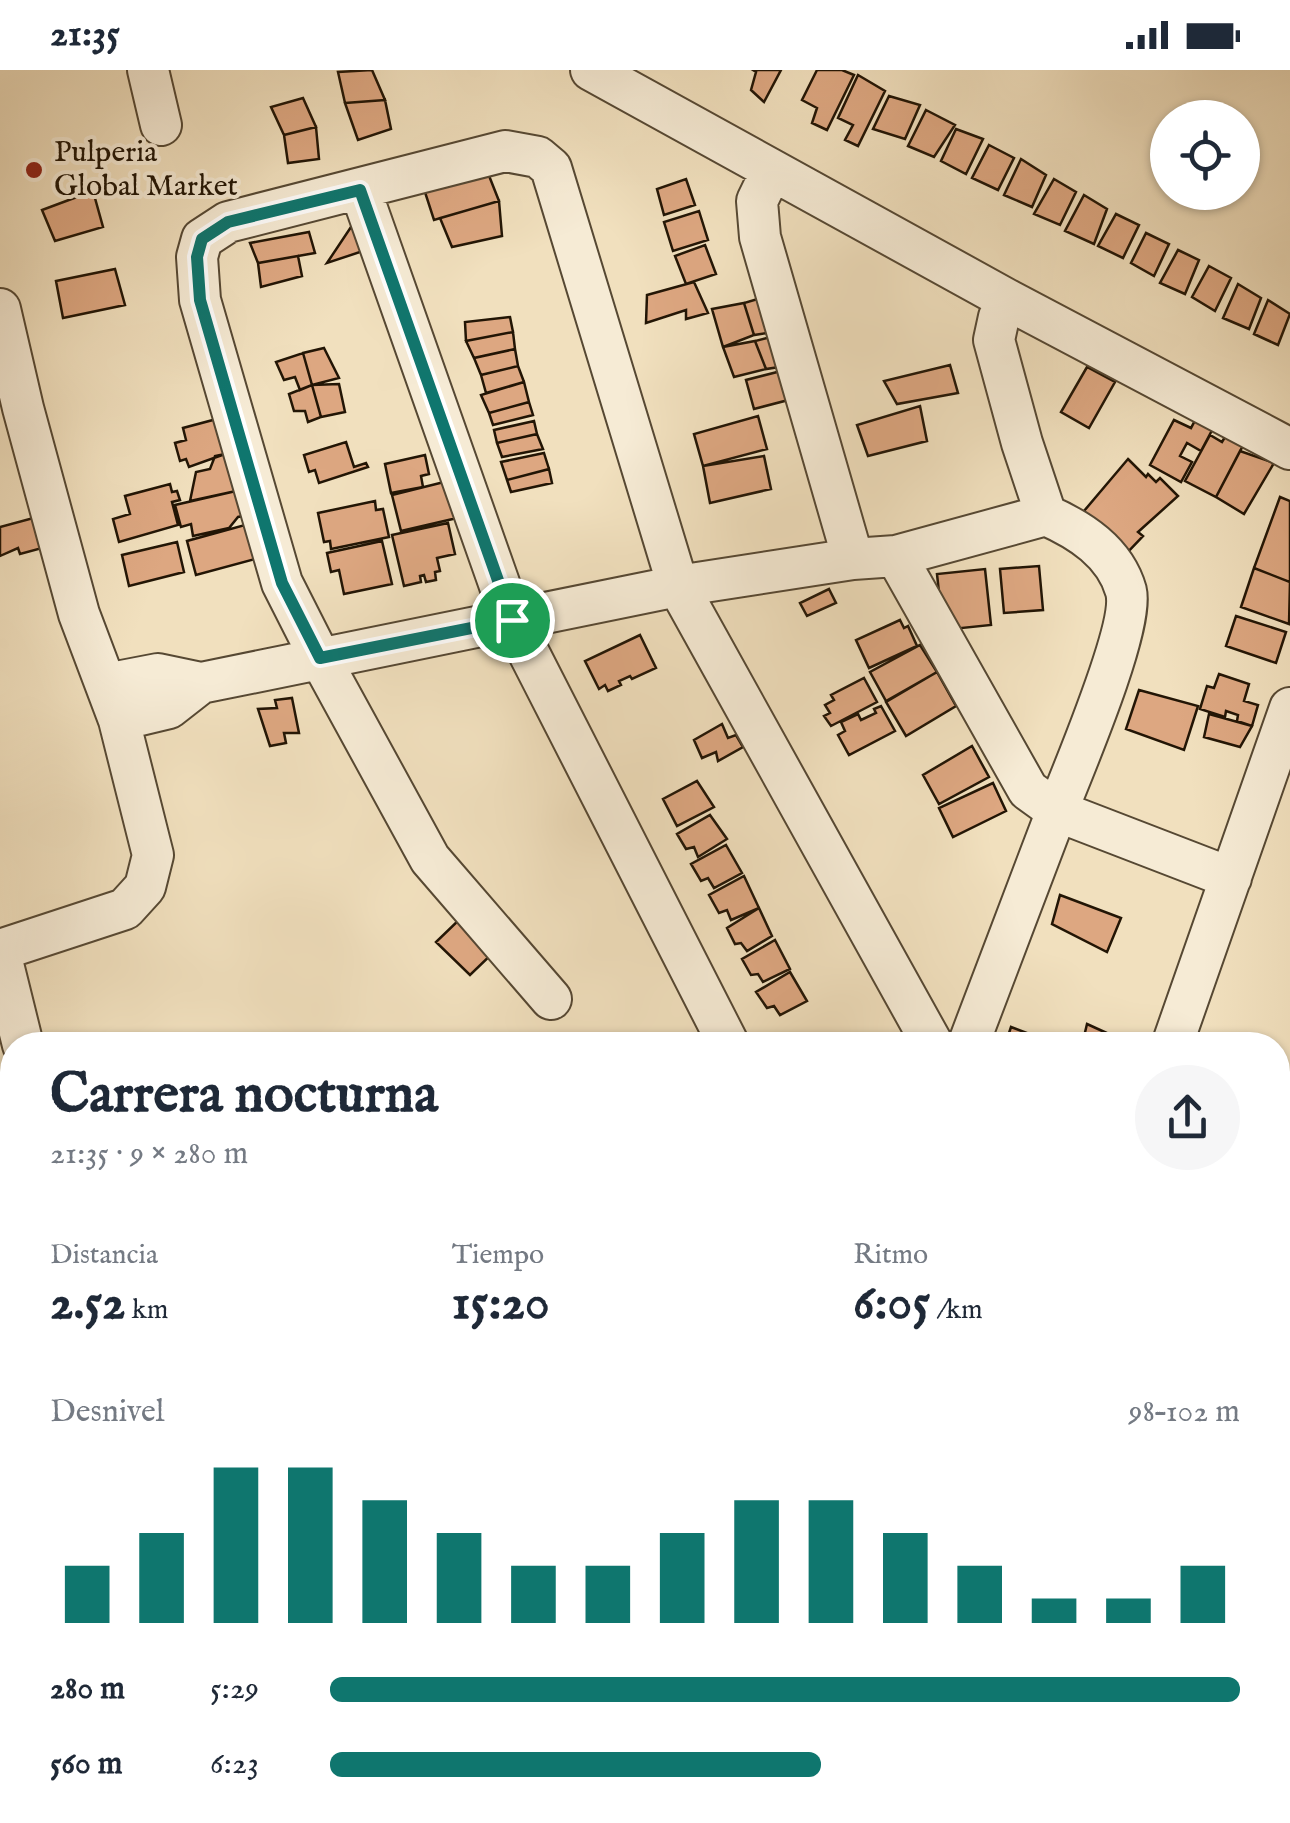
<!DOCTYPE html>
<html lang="es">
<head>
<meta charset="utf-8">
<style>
  :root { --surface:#fff; --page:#f6f6f7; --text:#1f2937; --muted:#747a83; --accent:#0f766e }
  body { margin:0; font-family:"IM FELL English",serif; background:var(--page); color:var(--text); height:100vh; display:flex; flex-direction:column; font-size:38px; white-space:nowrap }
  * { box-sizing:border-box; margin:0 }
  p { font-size:32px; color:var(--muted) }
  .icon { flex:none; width:55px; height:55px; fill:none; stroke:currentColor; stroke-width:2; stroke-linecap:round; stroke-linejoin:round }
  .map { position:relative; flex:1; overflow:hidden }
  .details { position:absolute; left:0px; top:962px; width:1290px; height:792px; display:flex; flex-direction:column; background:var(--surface); border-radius:40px 40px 0 0; box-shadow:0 2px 8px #0004 }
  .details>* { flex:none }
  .buttons { position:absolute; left:1150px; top:30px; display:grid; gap:20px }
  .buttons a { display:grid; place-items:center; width:110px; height:110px; border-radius:50%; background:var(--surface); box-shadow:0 2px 8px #0004; font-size:50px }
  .pin { position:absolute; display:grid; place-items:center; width:85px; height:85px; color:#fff; margin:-42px; border:5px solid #fff; border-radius:50%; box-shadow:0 2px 10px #0007 }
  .round { display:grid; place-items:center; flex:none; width:105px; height:105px; border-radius:52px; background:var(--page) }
  .overview { display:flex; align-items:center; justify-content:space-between; height:170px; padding:0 50px }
  h1 { font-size:55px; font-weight:700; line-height:75px }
  .figures { display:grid; grid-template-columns:repeat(3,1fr); gap:15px; height:170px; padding:10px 50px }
  .figures div { display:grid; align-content:center }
  .figures b { font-size:50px; font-weight:700 }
  .figures small { font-size:28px; font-weight:400 }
  .figures p { font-size:28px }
  .chart { height:280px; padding:20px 50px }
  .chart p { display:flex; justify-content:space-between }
  .chart svg { width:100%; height:180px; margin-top:10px; stroke:var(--accent); stroke-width:6 }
  ul { padding:0 50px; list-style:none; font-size:32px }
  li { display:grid; grid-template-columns:160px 120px 1fr; align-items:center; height:75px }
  li i { height:25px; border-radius:12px; background:var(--accent) }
  .status { display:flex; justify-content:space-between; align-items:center; height:70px; padding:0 50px; background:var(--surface); direction:ltr }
  .status svg { height:28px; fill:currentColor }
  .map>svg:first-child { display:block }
  .building { fill:#dda781; stroke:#221505; stroke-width:2.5 }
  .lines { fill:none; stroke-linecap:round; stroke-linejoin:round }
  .minor-casing { stroke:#564833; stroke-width:44 }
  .path { stroke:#221505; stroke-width:5; stroke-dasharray:8 5; stroke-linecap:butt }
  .minor { stroke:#f6ebd5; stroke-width:40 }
  .route-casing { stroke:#fff; stroke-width:20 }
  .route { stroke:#0f766e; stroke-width:12 }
  .poi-dot { fill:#8f2418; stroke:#f6ebd5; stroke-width:4 }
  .labels { text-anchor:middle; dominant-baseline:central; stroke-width:8; stroke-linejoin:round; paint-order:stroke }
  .poi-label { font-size:30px; fill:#221505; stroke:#f6ebd5; text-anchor:start }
</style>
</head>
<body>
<div class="status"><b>21:35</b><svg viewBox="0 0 49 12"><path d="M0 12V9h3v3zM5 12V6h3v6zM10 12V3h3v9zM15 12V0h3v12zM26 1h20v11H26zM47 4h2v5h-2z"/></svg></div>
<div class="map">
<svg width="1290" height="1753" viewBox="0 0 1290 1753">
  <rect width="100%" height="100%" fill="#f1e0be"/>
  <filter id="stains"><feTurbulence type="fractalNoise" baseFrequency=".002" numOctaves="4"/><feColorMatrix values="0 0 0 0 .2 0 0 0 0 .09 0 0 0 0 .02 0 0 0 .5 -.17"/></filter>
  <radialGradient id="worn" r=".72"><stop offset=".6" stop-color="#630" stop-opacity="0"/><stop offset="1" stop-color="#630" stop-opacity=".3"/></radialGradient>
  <!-- building -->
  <path class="building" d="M 372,0 L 385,30 L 345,33 L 338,2 Z
    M 753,0 L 781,0 L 764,32 L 751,20 L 756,2 Z
    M 817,0 L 842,0 L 854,5 L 827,60 L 812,53 L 817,38 L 802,30 Z
    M 858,5 L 885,21 L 858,76 L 845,70 L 853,55 L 838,48 Z
    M 889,26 L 920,35 L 905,69 L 873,59 Z
    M 303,28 L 316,57 L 284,65 L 271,37 Z
    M 385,30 L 391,59 L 358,70 L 345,33 Z
    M 926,40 L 955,55 L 934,87 L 908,76 Z
    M 316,57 L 319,89 L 288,93 L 284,65 Z
    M 956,59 L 983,69 L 966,104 L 941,91 Z
    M 989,75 L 1014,88 L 998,120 L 972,108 Z
    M 1021,89 L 1046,105 L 1032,137 L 1004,125 Z
    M 484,93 L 499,131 L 434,150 L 423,116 Z
    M 686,109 L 695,135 L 664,145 L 657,119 Z
    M 1054,109 L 1076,122 L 1060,155 L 1034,144 Z
    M 93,121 L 103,157 L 55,171 L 42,140 Z
    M 1084,125 L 1107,139 L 1094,174 L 1065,161 Z
    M 499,131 L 502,166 L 452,177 L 440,148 Z
    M 699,141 L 708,170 L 673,181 L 664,152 Z
    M 1116,144 L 1139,155 L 1123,188 L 1098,176 Z
    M 359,145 L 372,178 L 327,193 Z
    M 309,162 L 315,183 L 258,193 L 250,173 Z
    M 1146,163 L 1169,174 L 1154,206 L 1131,193 Z
    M 705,175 L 716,204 L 686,214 L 675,186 Z
    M 1178,180 L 1199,190 L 1185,224 L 1160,213 Z
    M 298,186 L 302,206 L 261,217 L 258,193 Z
    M 1209,196 L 1231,208 L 1215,241 L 1192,227 Z
    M 115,199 L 125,235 L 63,248 L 56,211 Z
    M 694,212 L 708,243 L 686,249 L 686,240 L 646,253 L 647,225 Z
    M 1238,214 L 1261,228 L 1249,259 L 1223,248 Z
    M 761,228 L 782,261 L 754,265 L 744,233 Z
    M 1268,230 L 1290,244 L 1278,275 L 1254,264 Z
    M 744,233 L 754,265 L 723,277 L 712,239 Z
    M 510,247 L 513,262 L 466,271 L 465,252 Z
    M 513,262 L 515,279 L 474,288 L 466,271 Z
    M 771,267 L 792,295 L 766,299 L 755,271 Z
    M 755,271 L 766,299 L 734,307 L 723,277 Z
    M 324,278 L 339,308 L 312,315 L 303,283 Z
    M 515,279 L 518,296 L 481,305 L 474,288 Z
    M 303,283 L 312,315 L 300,320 L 295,307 L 284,310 L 276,292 Z
    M 950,295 L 958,323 L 897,334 L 884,311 Z
    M 518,296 L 524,312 L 486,323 L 481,305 Z
    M 1087,297 L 1115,312 L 1089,358 L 1061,342 Z
    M 789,299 L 796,328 L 754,339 L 746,310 Z
    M 524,312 L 529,332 L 489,343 L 481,325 Z
    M 339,314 L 345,342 L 321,347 L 312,315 Z
    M 312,315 L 321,347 L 308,352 L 305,341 L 294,341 L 289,324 Z
    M 529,332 L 533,345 L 493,355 L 489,343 Z
    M 920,336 L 927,371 L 868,386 L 857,355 Z
    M 1201,339 L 1218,349 L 1201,381 L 1187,373 L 1180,386 L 1192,392 L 1181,412 L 1150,395 L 1174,350 L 1191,358 Z
    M 228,346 L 225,384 L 189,397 L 186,389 L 180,391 L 175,373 L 186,370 L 183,358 Z
    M 758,346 L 767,379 L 703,396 L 694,364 Z
    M 534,351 L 537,364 L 497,373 L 494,360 Z
    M 1231,357 L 1248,366 L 1216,427 L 1185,411 L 1210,365 L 1222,372 Z
    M 537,364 L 543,379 L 502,387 L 497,373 Z
    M 346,372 L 354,397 L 366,393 L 368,397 L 319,413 L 315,400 L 309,402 L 304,385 Z
    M 1240,381 L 1274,393 L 1244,444 L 1216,427 Z
    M 544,383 L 549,399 L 507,410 L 501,392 Z
    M 225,384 L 227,394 L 237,392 L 236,421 L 190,431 L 196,402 L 210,399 L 215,386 Z
    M 425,385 L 429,404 L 421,406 L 423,417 L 391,423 L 385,394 Z
    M 764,386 L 771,419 L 710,433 L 703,396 Z
    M 1128,389 L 1146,407 L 1148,404 L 1156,412 L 1160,408 L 1178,426 L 1138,462 L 1143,466 L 1122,488 L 1084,441 Z
    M 549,399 L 552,413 L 511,422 L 507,410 Z
    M 448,411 L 457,448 L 401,461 L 392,425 Z
    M 170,414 L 172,422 L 177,421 L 180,430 L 172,432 L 178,455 L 119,472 L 113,449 L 130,444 L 125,426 Z
    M 236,421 L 243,446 L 238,447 L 229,458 L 193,466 L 191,454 L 181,457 L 175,435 Z
    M 1280,427 L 1290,431 L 1290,512 L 1254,498 Z
    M 375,431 L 376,440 L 383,439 L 389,467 L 331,479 L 330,471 L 324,472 L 318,443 Z
    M 37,447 L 46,477 L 20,484 L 18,478 L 0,486 L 0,457 Z
    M 256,452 L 259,488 L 196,505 L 187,471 Z
    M 448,453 L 455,484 L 437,488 L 440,501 L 435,502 L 436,510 L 426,512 L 424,505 L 420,506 L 421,512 L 404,516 L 392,465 Z
    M 382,471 L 392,514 L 344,524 L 339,500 L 331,502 L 327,483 Z
    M 177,472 L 184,502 L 129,516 L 122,485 Z
    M 1039,496 L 1043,540 L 1004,543 L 1000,499 Z
    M 1254,498 L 1290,512 L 1289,554 L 1241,537 Z
    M 985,499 L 991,555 L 943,560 L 937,504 Z
    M 829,519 L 836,533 L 807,546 L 800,533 Z
    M 1236,546 L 1286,562 L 1276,593 L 1226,576 Z
    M 900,550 L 904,558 L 908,556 L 917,576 L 869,598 L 856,570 Z
    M 640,565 L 656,598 L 632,609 L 630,606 L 619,611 L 621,615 L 608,621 L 605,615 L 599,619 L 585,591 Z
    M 920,575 L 937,602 L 886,631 L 870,602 Z
    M 937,602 L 956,636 L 906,666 L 886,632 Z
    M 1219,604 L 1249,614 L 1244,631 L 1258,635 L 1252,656 L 1237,651 L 1238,645 L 1226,641 L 1225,647 L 1200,639 L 1207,616 L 1214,618 Z
    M 864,608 L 877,632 L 831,656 L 824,646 L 830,643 L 825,635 L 834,630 L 831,625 Z
    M 1139,620 L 1198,636 L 1184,680 L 1126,659 Z
    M 292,628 L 299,663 L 284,663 L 286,673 L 270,676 L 258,639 L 277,638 L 275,630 Z
    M 881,636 L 895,661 L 849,685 L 838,665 L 845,661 L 841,652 L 858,644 L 861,650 L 876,643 L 874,639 Z
    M 1209,644 L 1252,656 L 1240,677 L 1204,667 Z
    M 722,654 L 728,668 L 736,665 L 743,677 L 718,691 L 716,682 L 702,688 L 694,670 Z
    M 972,676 L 989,707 L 939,734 L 923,705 Z
    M 697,711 L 714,737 L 677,756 L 663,729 Z
    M 993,713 L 1006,741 L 953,767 L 939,738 Z
    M 710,745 L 727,769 L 698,787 L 694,777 L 686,779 L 677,764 Z
    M 726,775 L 742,803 L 714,818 L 708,808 L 701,811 L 691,794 Z
    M 744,806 L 759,838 L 731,850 L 727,840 L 719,843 L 709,825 Z
    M 1060,825 L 1121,848 L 1107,882 L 1052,854 Z
    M 759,838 L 772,866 L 747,881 L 741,873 L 735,874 L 727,858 Z
    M 464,845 L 496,880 L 470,905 L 436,872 Z
    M 775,870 L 790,899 L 763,912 L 758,904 L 751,905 L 742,889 Z
    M 790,902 L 807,931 L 780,945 L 774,936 L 767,938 L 756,922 Z
    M 1087,954 L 1133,975 L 1082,975 Z
    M 1011,957 L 1058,975 L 1005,975 Z
    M 12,1064 L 12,1099 L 0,1102 L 0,1067 Z
    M 3,1101 L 12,1137 L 0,1140 L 0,1102 Z
    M 12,1239 L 12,1282 L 7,1283 L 0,1267 L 0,1256 L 4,1253 L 0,1241 Z
    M 12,1354 L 12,1406 L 0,1407 L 0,1356 Z
    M 178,1742 L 340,1742 L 311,1753 L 167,1753 Z
    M 994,1742 L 1048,1742 L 1052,1753 L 999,1753 Z"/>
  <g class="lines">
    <defs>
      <path id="minor" d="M 148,0 L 161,55
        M 591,0 L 1008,230 L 1290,379
        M 772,100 L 757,131 L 760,167 L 853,489
        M 360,119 L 512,550 L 729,975
        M 1008,230 L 999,247 L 994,270 L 1022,373 L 1046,445
        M 0,239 L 23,338 L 79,544 L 119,650 L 153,785 L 145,817 L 125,839 L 0,880
        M 896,486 L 1028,720 L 1057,741 L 1231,808
        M 106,614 L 158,604 L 201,613 L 678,516 L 853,489 L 896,486 L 1046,445 C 1080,460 1115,482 1126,521 C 1135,557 1071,705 1055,746 C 1026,822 997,899 968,975
        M 119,650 L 169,638 L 201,613
        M 0,882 L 23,975
        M 551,929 L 430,789 L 320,588 L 282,513 L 200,230 L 197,187 L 202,169 L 228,152 L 505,81 L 538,87 L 551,98 L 678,516 L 933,975
        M 1172,975 L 1290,638
        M 1278,1313 L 1290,1314
        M 1278,1528 L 1290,1529
        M 382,1742 L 387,1753
        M 717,1742 L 722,1753
        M 1260,1742 L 1290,1746"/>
    </defs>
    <!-- minor casing -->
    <use href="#minor" class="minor-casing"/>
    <!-- path -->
    <path class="path" d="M 76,1749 L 78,1753
      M 157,1753 L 166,1742"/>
    <!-- minor -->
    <use href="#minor" class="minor"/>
  </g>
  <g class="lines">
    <defs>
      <path id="route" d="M 360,120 L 512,550 L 320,588 L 282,513 L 200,230 L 197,187 L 202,169 L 228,152 Z"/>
    </defs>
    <!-- route casing -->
    <use href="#route" class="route-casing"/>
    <!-- route -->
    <use href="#route" class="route"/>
  </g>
  <!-- markers -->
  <circle class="poi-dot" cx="34" cy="100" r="10"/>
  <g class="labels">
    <!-- poi labels -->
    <g class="poi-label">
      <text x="54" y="83">Pulperia<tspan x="54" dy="34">Global Market</tspan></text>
    </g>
  </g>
  <rect width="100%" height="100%" filter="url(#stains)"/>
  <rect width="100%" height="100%" fill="url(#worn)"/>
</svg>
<div class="buttons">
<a><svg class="icon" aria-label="locate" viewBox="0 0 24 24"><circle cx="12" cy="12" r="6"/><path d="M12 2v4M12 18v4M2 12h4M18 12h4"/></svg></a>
</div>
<div class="pin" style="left:512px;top:550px;background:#1e9e55"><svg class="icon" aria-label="arrive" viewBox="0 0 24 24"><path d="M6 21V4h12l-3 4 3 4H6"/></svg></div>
<section class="details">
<div class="overview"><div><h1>Carrera nocturna</h1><p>21:35 · 9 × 280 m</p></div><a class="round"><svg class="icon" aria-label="share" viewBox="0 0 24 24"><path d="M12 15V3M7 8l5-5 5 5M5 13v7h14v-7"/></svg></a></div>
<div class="figures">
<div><p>Distancia</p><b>2.52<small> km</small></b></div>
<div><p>Tiempo</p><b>15:20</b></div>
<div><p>Ritmo</p><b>6:05<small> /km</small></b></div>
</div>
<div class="chart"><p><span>Desnivel</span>98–102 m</p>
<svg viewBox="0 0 160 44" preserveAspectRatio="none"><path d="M5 44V30M15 44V22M25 44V6M35 44V6M45 44V14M55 44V22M65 44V30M75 44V30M85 44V22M95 44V14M105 44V14M115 44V22M125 44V30M135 44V38M145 44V38M155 44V30"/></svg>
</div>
<ul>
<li><b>280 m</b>5:29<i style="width:100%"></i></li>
<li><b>560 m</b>6:23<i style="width:54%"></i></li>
</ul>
</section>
</div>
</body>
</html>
